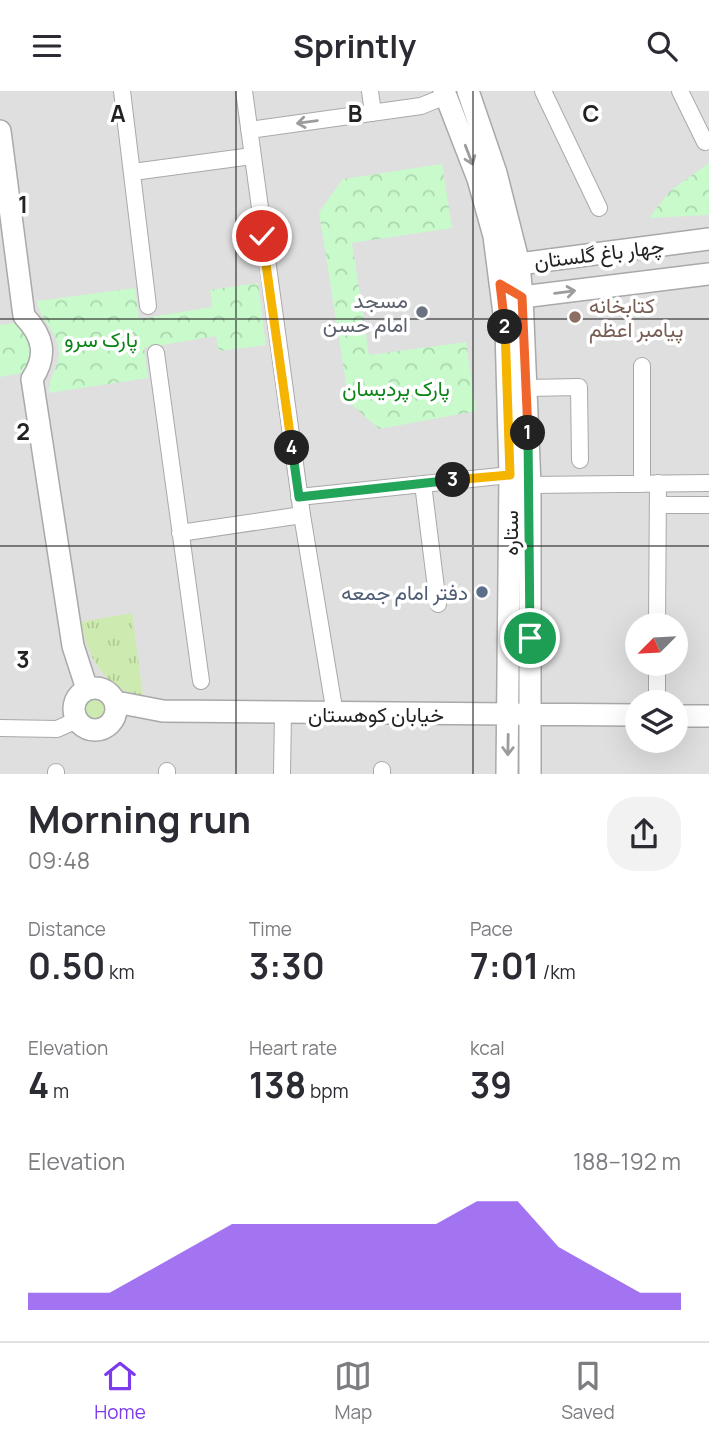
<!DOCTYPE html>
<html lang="en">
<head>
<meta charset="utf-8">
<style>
  :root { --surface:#fff; --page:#f2f2f3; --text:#2b2b33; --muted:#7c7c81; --line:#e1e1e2; --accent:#7c3aed }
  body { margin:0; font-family:Manrope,Vazirmatn,sans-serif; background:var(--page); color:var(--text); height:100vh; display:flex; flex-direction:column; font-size:26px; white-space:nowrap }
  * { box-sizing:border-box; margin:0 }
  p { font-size:23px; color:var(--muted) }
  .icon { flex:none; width:38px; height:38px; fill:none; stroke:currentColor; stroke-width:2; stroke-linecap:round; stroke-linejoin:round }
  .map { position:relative; height:683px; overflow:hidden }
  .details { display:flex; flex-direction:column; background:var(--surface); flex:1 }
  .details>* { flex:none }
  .needle { width:46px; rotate:246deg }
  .fabs { position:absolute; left:625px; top:522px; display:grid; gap:14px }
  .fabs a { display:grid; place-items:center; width:63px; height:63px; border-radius:50%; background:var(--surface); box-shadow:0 7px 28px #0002; font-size:35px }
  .pin { position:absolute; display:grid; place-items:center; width:60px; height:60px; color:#fff; margin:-30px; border:4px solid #fff; border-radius:50%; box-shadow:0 2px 7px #0007 }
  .km { position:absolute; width:35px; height:35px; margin:-18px; border-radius:50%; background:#222; color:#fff; font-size:19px; line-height:35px; text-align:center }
  .round { display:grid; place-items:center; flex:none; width:74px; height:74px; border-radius:28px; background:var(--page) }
  .headline { display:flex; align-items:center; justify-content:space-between; height:119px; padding:0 28px }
  h1 { font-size:38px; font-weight:700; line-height:52px }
  .stats { display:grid; grid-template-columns:repeat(3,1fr); gap:10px; height:119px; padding:7px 28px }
  .stats div { display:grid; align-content:center }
  .stats b { font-size:35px; font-weight:700 }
  .stats small { font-size:19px; font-weight:400 }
  .stats p { font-size:19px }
  .chart { height:196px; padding:14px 28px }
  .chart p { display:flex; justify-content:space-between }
  .chart svg { width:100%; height:126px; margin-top:7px; fill:var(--accent); opacity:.7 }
  header { display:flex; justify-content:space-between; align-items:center; height:91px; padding:0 28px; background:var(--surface); font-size:32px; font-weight:700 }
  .tabs { display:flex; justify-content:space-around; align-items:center; height:98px; border-top:2px solid var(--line); background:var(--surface); font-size:19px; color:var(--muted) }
  .tabs a { display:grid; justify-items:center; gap:4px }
  .tabs .active { color:var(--accent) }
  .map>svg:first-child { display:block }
  .residential { fill:#e0dfdf; fill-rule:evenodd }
  .grass { fill:url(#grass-tufts) }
  .park { fill:url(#park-crowns) }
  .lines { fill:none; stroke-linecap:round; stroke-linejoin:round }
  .minor-casing { stroke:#a9a9a9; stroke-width:18 }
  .tertiary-casing { stroke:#a9a9a9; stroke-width:24 }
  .minor { stroke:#fff; stroke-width:16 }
  .tertiary { stroke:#fff; stroke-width:21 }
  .oneway { stroke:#9c9c9c }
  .split-1-casing { stroke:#fff; stroke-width:14 }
  .split-2-casing { stroke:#fff; stroke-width:14 }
  .split-3-casing { stroke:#fff; stroke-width:14 }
  .split-4-casing { stroke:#fff; stroke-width:14 }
  .split-5-casing { stroke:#fff; stroke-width:14 }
  .split-1 { stroke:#22a559; stroke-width:9 }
  .split-2 { stroke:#f0652b; stroke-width:9 }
  .split-3 { stroke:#f5b400; stroke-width:9 }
  .split-4 { stroke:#22a559; stroke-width:9 }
  .split-5 { stroke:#f5b400; stroke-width:9 }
  .grid { fill:none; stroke:#222; stroke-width:2; stroke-opacity:0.55 }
  .worship-dot { fill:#6b7280; stroke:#fff; stroke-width:2.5 }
  .education-dot { fill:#8d6e63; stroke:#fff; stroke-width:2.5 }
  .service-dot { fill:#5c6f8a; stroke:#fff; stroke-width:2.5 }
  .labels { text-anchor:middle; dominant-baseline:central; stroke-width:7; stroke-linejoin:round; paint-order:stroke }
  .street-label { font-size:21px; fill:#222; stroke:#fff }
  .worship-label { font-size:21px; fill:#5b616d; stroke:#fff; text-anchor:end }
  .education-label { font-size:21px; fill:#785e54; stroke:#fff; text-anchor:start }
  .park-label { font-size:21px; fill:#0c8416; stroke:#fff }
  .service-label { font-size:21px; fill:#4e5e75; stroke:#fff; text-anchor:end }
  .grid-label { font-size:23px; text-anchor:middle; font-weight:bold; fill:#222; stroke:#fff; stroke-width:7; stroke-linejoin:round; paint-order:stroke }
</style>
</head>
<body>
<header><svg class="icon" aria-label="menu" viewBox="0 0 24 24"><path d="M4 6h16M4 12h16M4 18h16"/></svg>Sprintly<svg class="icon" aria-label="search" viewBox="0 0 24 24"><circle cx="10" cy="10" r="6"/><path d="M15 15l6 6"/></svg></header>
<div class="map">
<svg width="709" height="683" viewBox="0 0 709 683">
  <defs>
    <pattern id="grass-tufts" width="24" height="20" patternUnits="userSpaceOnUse" patternTransform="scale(1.75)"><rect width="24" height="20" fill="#cdebb0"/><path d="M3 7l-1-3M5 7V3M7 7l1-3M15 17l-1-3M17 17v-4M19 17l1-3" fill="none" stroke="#b0c997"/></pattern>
    <pattern id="park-crowns" width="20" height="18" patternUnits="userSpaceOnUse" patternTransform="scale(1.75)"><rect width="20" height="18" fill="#c8facc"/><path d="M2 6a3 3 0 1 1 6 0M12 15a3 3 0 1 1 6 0" fill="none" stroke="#acd6af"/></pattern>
  </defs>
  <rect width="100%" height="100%" fill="#f2efe9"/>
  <!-- residential -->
  <path class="residential" d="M 0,0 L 709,0 L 709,683 L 0,683 ZM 637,534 L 676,534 L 676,572 L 637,572 ZM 637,611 L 676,611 L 676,649 L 637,649 Z"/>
  <!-- grass -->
  <path class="grass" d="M 132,522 L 143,605 C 106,601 86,563 81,531 Z
    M84 617a13 13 0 1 1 26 0a13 13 0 1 1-26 0Z"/>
  <!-- park -->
  <path class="park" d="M 709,72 L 709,124 L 649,127 L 670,100 Z
    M 442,73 L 452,137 L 352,152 L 369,264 L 466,251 L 476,320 L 379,338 L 349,311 L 319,121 L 343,88 Z
    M 258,192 L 266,254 L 219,260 L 216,245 L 144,257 L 148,287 L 49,302 C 47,287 60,276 59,260 C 57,238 39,229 37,210 L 135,197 L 139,228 L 212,216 L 210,199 Z
    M 14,232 C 31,241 32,252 33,271 L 23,282 L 0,286 L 0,234 Z"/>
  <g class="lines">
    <defs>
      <path id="minor" d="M 122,0 L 148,215
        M 244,0 L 302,424 L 335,623
        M 370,0 L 373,22
        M 543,0 L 599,117
        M 680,0 L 705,51
        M 249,39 L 421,15 L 446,5
        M 133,81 L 252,65
        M 156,262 L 201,590
        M 527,297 L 579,296 L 580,369
        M 423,393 L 438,513
        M 642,393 L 642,275
        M 530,394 L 709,392
        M 299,406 L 510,384
        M 658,414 L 709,414
        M 180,442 L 302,424
        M 657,534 L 658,392
        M 657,611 L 657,572
        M 0,637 L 57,638 L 77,629
        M 56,683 L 56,681
        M 167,683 L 167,680
        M 282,683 L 283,622
        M 382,683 L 382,679"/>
      <path id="tertiary" d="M 444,0 L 478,88 L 494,145 L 506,238 L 510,384 L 507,683
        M 468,0 L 496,82 L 519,173 L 522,206 L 530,394 L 530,683
        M 0,40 L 24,225 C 43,245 48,264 32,288 L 73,555 L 87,598
        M 709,148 L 519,173 L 500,193 L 522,206 L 709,183
        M74 618a21 21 0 1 1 42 0a21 21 0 1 1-42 0Z
        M 116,611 L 163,620 L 637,624
        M 676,625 L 709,625"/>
    </defs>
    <!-- minor casing -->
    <use href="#minor" class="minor-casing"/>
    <!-- tertiary casing -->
    <use href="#tertiary" class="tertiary-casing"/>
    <!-- minor -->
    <use href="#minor" class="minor"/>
    <!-- tertiary -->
    <use href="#tertiary" class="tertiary"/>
  </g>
  <!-- one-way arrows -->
  <defs><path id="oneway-shaft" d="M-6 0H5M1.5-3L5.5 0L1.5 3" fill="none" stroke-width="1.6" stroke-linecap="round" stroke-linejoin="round" transform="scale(1.75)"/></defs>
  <g class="oneway">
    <use href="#oneway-shaft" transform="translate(307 31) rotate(172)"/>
    <use href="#oneway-shaft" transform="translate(469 64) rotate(69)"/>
    <use href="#oneway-shaft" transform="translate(565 201) rotate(-7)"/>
    <use href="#oneway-shaft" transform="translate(508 654) rotate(91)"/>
  </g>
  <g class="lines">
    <defs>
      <path id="split-1" d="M 528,342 L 530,547"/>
      <path id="split-2" d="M 505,236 L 500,193 L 522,206 L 528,342"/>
      <path id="split-3" d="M 453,389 L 510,384 L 505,236"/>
      <path id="split-4" d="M 292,357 L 299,406 L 453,389"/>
      <path id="split-5" d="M 262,145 L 292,357"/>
    </defs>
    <!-- split-1 casing -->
    <use href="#split-1" class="split-1-casing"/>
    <!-- split-2 casing -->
    <use href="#split-2" class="split-2-casing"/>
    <!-- split-3 casing -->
    <use href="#split-3" class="split-3-casing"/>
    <!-- split-4 casing -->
    <use href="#split-4" class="split-4-casing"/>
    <!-- split-5 casing -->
    <use href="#split-5" class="split-5-casing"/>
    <!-- split-1 -->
    <use href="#split-1" class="split-1"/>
    <!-- split-2 -->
    <use href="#split-2" class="split-2"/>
    <!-- split-3 -->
    <use href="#split-3" class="split-3"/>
    <!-- split-4 -->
    <use href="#split-4" class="split-4"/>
    <!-- split-5 -->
    <use href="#split-5" class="split-5"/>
  </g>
  <!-- grid -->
  <path class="grid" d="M 236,0 L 236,683M 473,0 L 473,683M 0,228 L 709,228M 0,455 L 709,455"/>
  <!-- markers -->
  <circle class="worship-dot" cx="422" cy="221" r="7"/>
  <circle class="education-dot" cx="575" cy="226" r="7"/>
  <circle class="service-dot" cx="482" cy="501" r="7"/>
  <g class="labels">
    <!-- street labels -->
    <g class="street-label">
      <text transform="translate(599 162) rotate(-7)">چهار باغ گلستان</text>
      <text transform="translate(510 442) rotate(-90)">ستاره</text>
      <text x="376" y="623">خیابان کوهستان</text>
    </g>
    <!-- worship labels -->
    <g class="worship-label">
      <text x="408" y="209">مسجد<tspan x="408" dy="24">امام حسن</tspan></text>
    </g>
    <!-- education labels -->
    <g class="education-label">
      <text x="589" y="214">کتابخانه<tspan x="589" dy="24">پیامبر اعظم</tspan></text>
    </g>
    <!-- park labels -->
    <g class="park-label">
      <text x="101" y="248">پارک سرو</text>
      <text x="396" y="297">پارک پردیسان</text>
    </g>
    <!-- service labels -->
    <g class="service-label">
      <text x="468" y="501">دفتر امام جمعه</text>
    </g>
  </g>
  <g class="grid-label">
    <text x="118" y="31">A</text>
    <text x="355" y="31">B</text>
    <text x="591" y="31">C</text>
    <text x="23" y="122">1</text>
    <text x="23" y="349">2</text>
    <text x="23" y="577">3</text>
  </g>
</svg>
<div class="fabs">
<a><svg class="needle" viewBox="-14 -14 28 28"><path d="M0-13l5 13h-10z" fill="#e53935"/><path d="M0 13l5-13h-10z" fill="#7c7c81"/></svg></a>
<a><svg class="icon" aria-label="layers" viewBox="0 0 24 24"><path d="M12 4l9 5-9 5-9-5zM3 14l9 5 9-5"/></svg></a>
</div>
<div class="pin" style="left:530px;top:547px;background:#1e9e55"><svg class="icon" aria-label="arrive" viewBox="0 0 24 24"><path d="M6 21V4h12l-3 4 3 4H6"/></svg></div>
<div class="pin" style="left:262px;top:145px;background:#d93025"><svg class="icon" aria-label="check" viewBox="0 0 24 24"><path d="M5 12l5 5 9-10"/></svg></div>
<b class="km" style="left:528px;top:342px">1</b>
<b class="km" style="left:505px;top:236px">2</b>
<b class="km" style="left:453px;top:389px">3</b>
<b class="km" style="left:292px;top:357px">4</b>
</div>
<section class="details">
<div class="headline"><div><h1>Morning run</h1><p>09:48</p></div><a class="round"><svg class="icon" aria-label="share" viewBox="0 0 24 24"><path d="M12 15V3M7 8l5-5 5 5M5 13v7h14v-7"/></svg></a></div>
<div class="stats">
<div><p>Distance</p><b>0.50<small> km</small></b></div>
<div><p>Time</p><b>3:30</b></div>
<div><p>Pace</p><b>7:01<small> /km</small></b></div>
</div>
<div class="stats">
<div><p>Elevation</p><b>4<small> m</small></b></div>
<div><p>Heart rate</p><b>138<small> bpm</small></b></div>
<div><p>kcal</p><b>39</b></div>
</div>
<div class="chart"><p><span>Elevation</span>188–192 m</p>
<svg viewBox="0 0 160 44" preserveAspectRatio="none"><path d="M0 44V38L10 38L20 38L30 30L40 22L50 14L60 14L70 14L80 14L90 14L100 14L110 6L120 6L130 22L140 30L150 38L160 38V44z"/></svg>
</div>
</section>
<nav class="tabs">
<a class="active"><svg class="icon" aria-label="home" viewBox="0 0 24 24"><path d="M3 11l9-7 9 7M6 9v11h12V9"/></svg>Home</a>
<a><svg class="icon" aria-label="map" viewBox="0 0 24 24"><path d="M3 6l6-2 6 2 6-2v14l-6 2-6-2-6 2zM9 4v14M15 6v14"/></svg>Map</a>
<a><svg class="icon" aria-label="saved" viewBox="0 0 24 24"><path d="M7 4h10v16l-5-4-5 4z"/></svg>Saved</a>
</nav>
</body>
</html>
